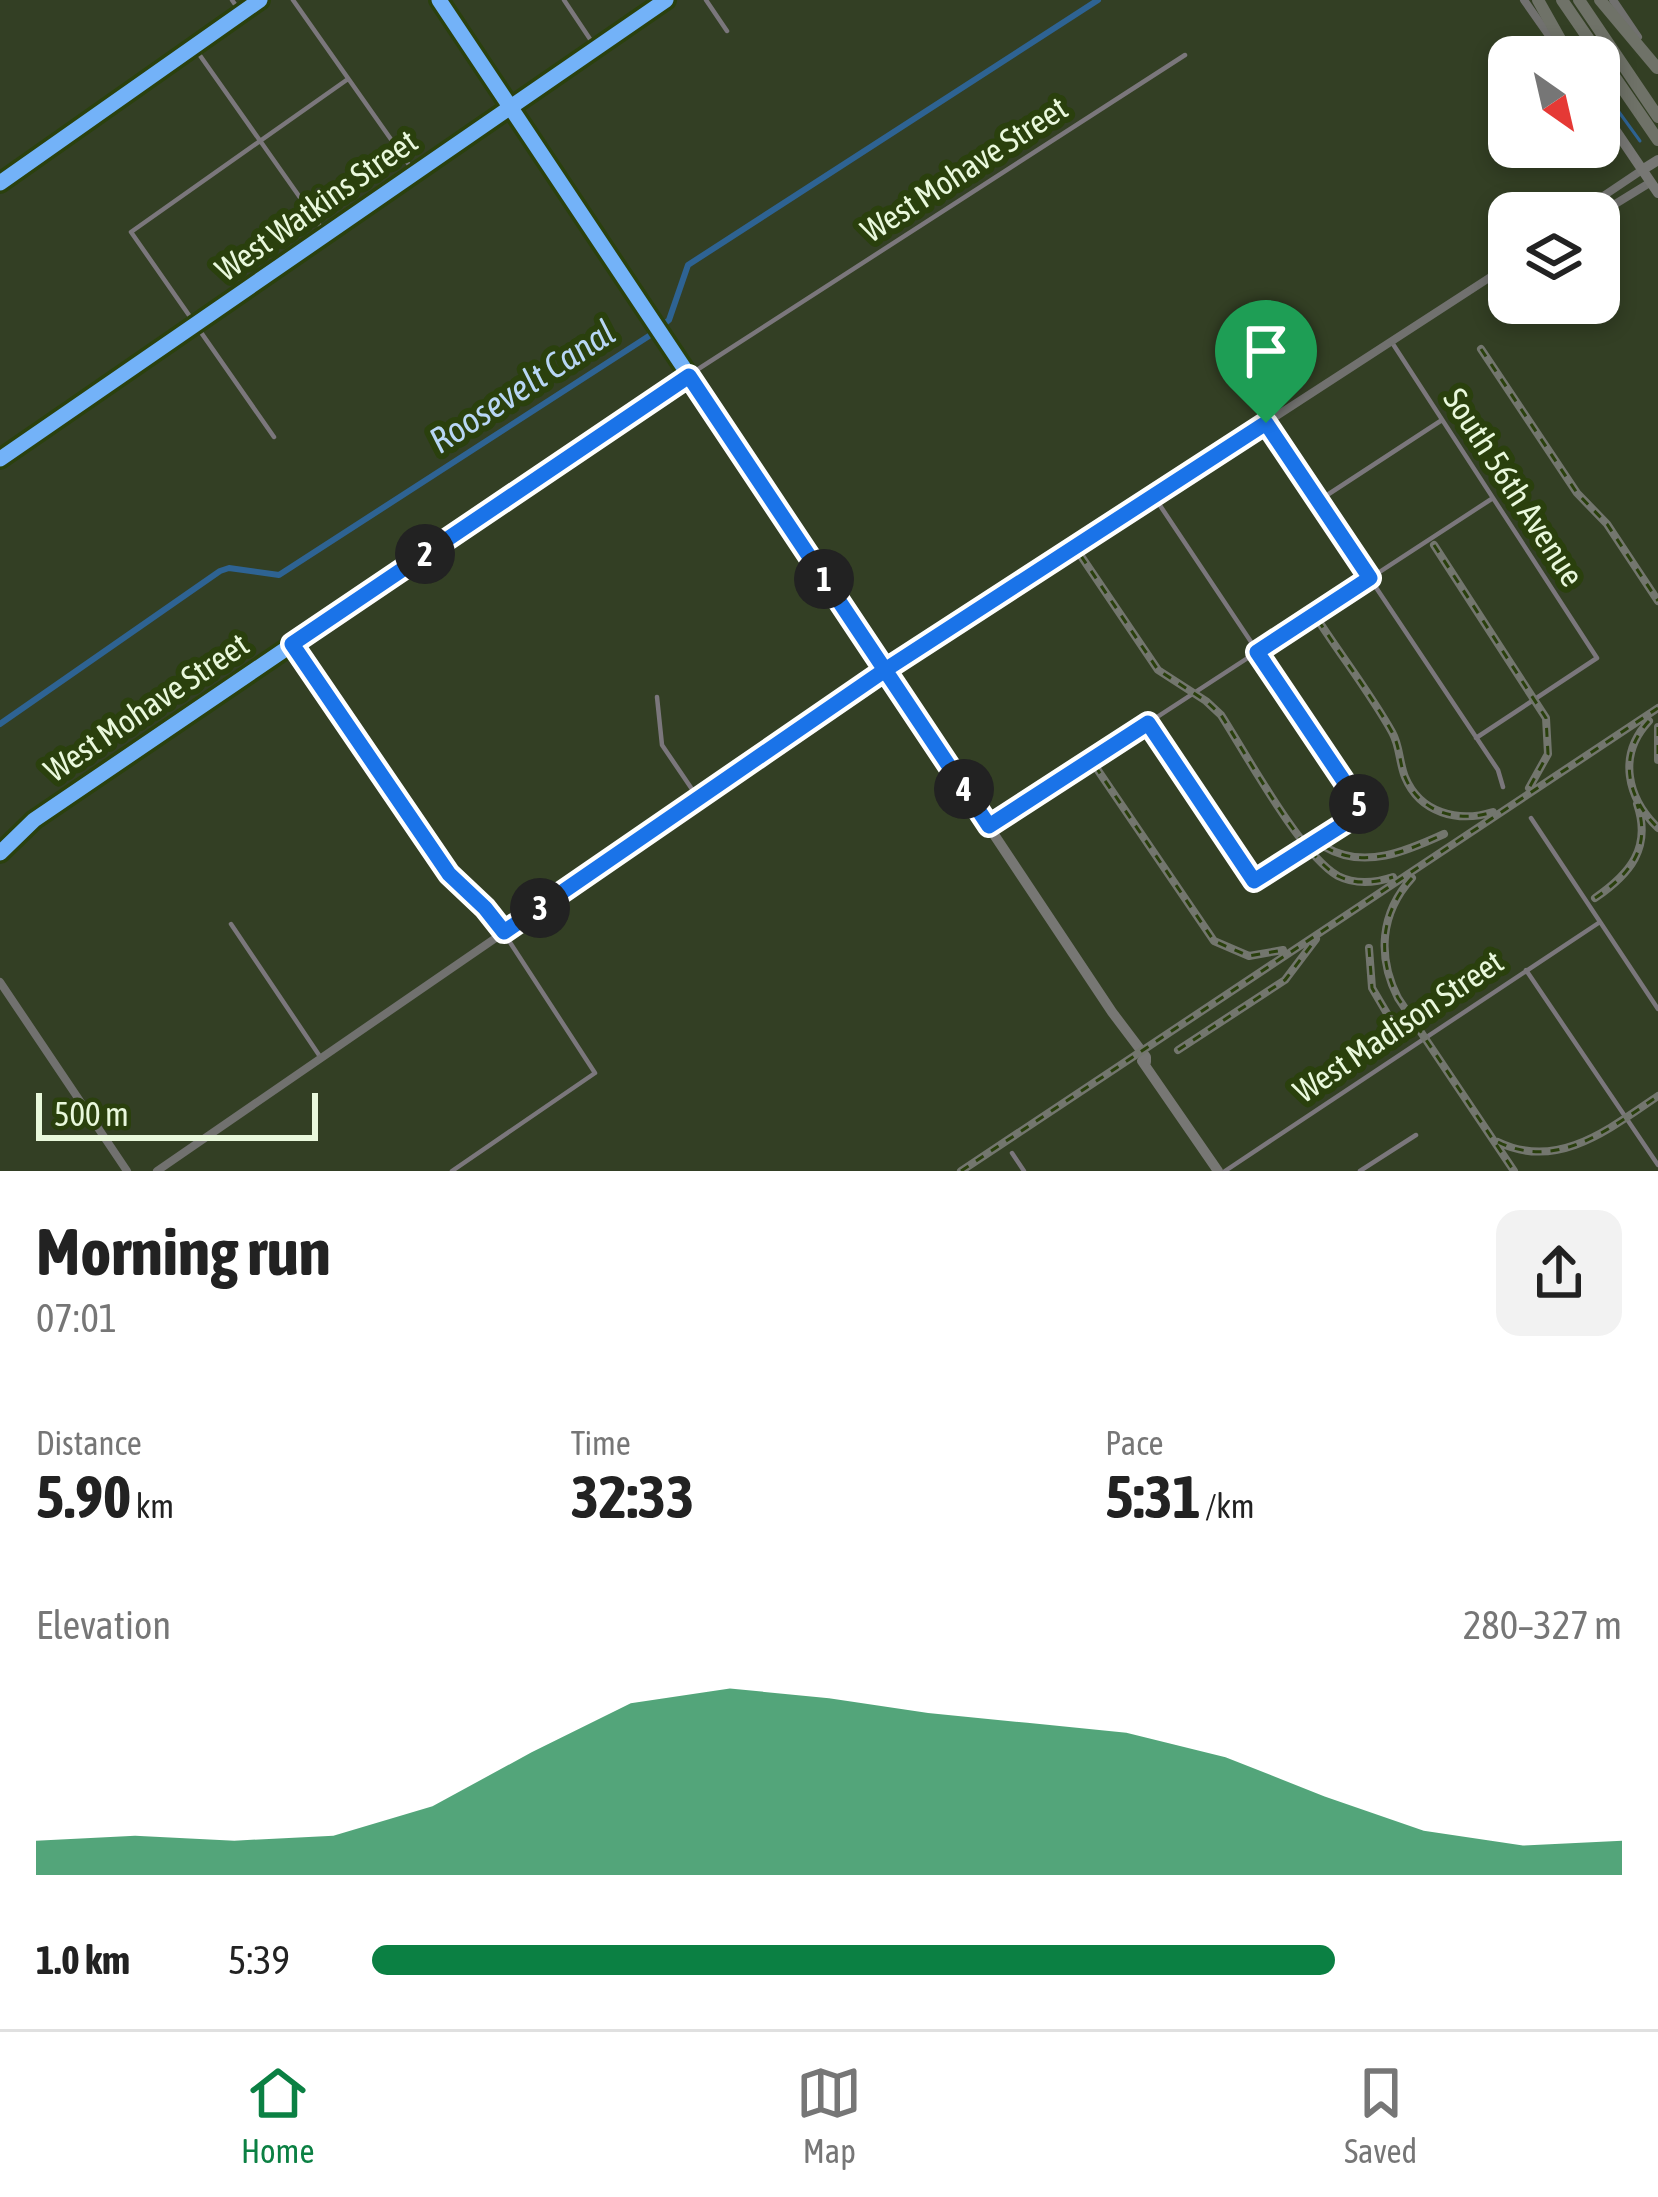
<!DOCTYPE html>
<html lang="en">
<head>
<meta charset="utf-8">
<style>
  :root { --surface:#fff; --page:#f2f2f2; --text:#222; --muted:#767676; --line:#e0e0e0; --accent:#0b8043 }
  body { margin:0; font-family:"Asap Condensed",sans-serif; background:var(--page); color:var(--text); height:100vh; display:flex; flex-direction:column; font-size:45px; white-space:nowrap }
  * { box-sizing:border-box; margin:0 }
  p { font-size:39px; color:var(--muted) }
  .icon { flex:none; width:66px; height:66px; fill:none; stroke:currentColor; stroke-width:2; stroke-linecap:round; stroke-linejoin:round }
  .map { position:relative; height:1171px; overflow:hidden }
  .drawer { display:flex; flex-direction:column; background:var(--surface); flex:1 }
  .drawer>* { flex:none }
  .needle { width:78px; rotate:146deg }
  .fabs { position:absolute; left:1488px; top:36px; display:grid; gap:24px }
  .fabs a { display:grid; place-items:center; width:132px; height:132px; border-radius:24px; background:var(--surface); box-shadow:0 6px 18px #0003; font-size:60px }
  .scale { position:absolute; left:36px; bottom:30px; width:282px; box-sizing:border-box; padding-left:12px; border:6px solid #e9f8dc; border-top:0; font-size:33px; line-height:42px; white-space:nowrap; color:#e9f8dc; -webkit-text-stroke:9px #2a400d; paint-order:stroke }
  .pin { position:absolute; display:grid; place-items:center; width:102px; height:102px; color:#fff; margin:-123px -51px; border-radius:50% 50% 50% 0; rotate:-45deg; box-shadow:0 0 12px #0007 }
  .pin .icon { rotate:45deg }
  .km { position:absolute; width:60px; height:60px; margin:-30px; border-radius:50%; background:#222; color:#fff; font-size:33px; line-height:60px; text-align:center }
  .round { display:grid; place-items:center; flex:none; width:126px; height:126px; border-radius:24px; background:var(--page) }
  .overview { display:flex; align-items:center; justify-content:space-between; height:204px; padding:0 36px }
  h1 { font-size:66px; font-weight:700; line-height:90px }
  .stats { display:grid; grid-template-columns:repeat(3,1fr); gap:18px; height:204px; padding:12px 36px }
  .stats div { display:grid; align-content:center }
  .stats b { font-size:60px; font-weight:700 }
  .stats small { font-size:33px; font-weight:400 }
  .stats p { font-size:33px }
  .chart { height:336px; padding:24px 36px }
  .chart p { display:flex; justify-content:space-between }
  .chart svg { width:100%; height:216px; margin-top:12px; fill:var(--accent); opacity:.7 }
  ul { padding:0 36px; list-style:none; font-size:39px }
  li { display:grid; grid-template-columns:192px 144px 1fr; align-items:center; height:90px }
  li i { height:30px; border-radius:15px; background:var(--accent) }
  .tabs { display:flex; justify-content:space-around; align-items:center; height:168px; border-top:3px solid var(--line); background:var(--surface); font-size:33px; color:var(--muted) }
  .tabs a { display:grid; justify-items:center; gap:6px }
  .tabs .current { color:var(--accent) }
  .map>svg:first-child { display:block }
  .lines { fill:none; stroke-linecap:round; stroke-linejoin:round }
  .stream { stroke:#2e6393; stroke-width:3 }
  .canal { stroke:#2e6393; stroke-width:6 }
  .street { stroke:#7b777c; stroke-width:4.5 }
  .secondary { stroke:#71716f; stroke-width:8 }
  .primary { stroke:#777774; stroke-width:10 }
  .highway { stroke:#6f7268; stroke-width:12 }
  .rail-casing { stroke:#73766e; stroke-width:8 }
  .rail { stroke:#2a400d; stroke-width:3; stroke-dasharray:9; stroke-linecap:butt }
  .cycleway-casing { stroke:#2a400d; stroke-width:22 }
  .cycleway { stroke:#73b2f8; stroke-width:15 }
  .route-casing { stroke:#fff; stroke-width:24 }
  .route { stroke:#1a73e8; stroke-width:15 }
  .labels { text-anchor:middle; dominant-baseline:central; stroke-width:12; stroke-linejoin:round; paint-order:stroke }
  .street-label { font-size:33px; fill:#e9f8dc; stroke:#2a400d }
  .water-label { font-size:36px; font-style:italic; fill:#b8d6f5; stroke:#2a400d }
</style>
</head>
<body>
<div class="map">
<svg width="1658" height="1171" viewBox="0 0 1658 1171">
  <rect width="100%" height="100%" fill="#333f24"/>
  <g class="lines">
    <!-- stream -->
    <path class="stream" d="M 1611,101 L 1640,141"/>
    <!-- canal -->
    <path class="canal" d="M 0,724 L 220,571 L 229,568 L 279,575 L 652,334 L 669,320 L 688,265 L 1098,0"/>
    <!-- street -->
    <path class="street" d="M 232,0 L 241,13
      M 293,0 L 414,172
      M 564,0 L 594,45
      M 706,0 L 727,31
      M 194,47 L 325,233
      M 1391,341 L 1597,658 L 1476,738
      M 689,375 L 1185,55
      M 1266,423 L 1498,770 L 1503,787
      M 274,437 L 131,232 L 348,79
      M 0,459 L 666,0
      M 1318,501 L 1442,420
      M 294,647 L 449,874 L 498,924 L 595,1073 L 452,1171
      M 657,697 L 662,745 L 698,798
      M 1148,723 L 1254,881 L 1364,811 L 1155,498
      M 1531,818 L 1658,1009
      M 990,826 L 1493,498
      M 231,924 L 321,1058
      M 1526,970 L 1658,1165
      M 1012,1153 L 1024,1171
      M 1225,1171 L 1600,922
      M 1360,1171 L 1416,1135"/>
    <!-- secondary -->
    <path class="secondary" d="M 1524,0 L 1564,57
      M 1613,0 L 1638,37
      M 0,183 L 260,0
      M 1578,213 L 1642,170
      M 1599,214 L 1651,182
      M 0,853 L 34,820 L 688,376
      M 0,982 L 127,1171
      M 157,1171 L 885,670 L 1509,265"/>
    <!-- primary -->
    <path class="primary" d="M 439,0 L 1112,1012 L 1146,1057 L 1146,1062
      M 1599,106 L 1658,193
      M 1642,170 L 1658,160
      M 1142,1061 L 1218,1171"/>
    <!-- highway -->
    <path class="highway" d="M 1538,0 L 1570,57
      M 1562,0 L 1658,140
      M 1579,0 L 1658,117
      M 1600,0 L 1657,68"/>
    <defs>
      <path id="rail" d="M 1481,349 L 1577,493 L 1607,524 L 1658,601
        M 1434,545 L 1546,718 L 1548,754 L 1529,788
        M 1081,556 L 1158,670 L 1206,701 L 1221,715 C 1246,754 1301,855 1338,876 C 1356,885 1375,883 1393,877
        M 1318,620 C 1342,657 1370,693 1392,732 C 1400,746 1399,762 1405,777 C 1420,813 1458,823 1493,812
        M 1649,721 C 1617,755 1627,798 1658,828
        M 1658,727 L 1658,760
        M 1095,766 L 1214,941 L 1249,956 L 1283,950
        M 1325,847 C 1364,870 1407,851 1444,834
        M 1412,878 C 1380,913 1377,957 1398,998 L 1514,1171
        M 1595,898 C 1630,874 1652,848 1637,804
        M 1369,948 L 1372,988 L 1395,1027
        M 1178,1050 L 1285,980 L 1316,939
        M 1498,1142 C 1558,1171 1609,1129 1658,1096
        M 961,1171 L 1658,708"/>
    </defs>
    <!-- rail casing -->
    <use href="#rail" class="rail-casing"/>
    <!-- rail -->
    <use href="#rail" class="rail"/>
    <defs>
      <path id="cycleway" d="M 439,0 L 885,670
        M 0,183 L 260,0
        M 0,459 L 666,0
        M 0,853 L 34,820 L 689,375"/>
    </defs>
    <!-- cycleway casing -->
    <use href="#cycleway" class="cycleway-casing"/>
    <!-- cycleway -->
    <use href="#cycleway" class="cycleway"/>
  </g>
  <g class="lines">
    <defs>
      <path id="route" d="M 1266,423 L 885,670 L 689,376 L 292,644 L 449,874 L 485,908 L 504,932 L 885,670 L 989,826 L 1148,723 L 1254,881 L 1364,811 L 1257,652 L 1370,578 L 1266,423"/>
    </defs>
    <!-- route casing -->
    <use href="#route" class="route-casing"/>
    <!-- route -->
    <use href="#route" class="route"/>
  </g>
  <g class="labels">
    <!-- street labels -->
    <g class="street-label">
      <text transform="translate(964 169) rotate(-33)">West Mohave Street</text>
      <text transform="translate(316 205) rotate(-35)">West Watkins Street</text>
      <text transform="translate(1514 487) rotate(57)">South 56th Avenue</text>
      <text transform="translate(146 707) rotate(-34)">West Mohave Street</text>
      <text transform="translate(1398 1026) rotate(-34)">West Madison Street</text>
    </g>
    <!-- water labels -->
    <g class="water-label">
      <text transform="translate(522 386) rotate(-33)">Roosevelt Canal</text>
    </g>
  </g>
</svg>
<div class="fabs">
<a><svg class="needle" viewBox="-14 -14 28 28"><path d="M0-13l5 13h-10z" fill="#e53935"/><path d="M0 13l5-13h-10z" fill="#767676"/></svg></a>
<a><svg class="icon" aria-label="layers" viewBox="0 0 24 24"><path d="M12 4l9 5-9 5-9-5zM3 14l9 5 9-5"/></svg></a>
</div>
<div class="scale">500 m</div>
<div class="pin" style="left:1266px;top:423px;background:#1e9e55"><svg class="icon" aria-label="arrive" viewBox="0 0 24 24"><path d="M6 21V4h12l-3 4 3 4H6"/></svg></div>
<b class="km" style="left:824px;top:579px">1</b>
<b class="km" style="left:425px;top:554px">2</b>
<b class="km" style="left:540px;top:908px">3</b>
<b class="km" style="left:964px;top:789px">4</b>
<b class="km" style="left:1359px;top:804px">5</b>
</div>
<section class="drawer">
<div class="overview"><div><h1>Morning run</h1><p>07:01</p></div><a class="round"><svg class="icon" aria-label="share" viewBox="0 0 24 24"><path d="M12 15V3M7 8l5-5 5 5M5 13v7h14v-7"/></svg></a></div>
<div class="stats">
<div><p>Distance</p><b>5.90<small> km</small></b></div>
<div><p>Time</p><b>32:33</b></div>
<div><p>Pace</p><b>5:31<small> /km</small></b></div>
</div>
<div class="chart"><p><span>Elevation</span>280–327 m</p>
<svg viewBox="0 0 160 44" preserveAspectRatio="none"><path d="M0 44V37L10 36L20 37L30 36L40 30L50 19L60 9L70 6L80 8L90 11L100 13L110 15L120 20L130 28L140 35L150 38L160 37V44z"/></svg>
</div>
<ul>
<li><b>1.0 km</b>5:39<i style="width:77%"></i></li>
</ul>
</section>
<nav class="tabs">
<a class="current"><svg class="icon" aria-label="home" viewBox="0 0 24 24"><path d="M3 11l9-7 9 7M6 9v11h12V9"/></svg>Home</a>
<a><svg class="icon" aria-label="map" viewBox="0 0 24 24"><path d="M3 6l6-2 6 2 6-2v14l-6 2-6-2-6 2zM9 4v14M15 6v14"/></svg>Map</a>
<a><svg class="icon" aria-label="saved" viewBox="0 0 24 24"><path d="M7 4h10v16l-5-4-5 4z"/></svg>Saved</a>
</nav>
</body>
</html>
